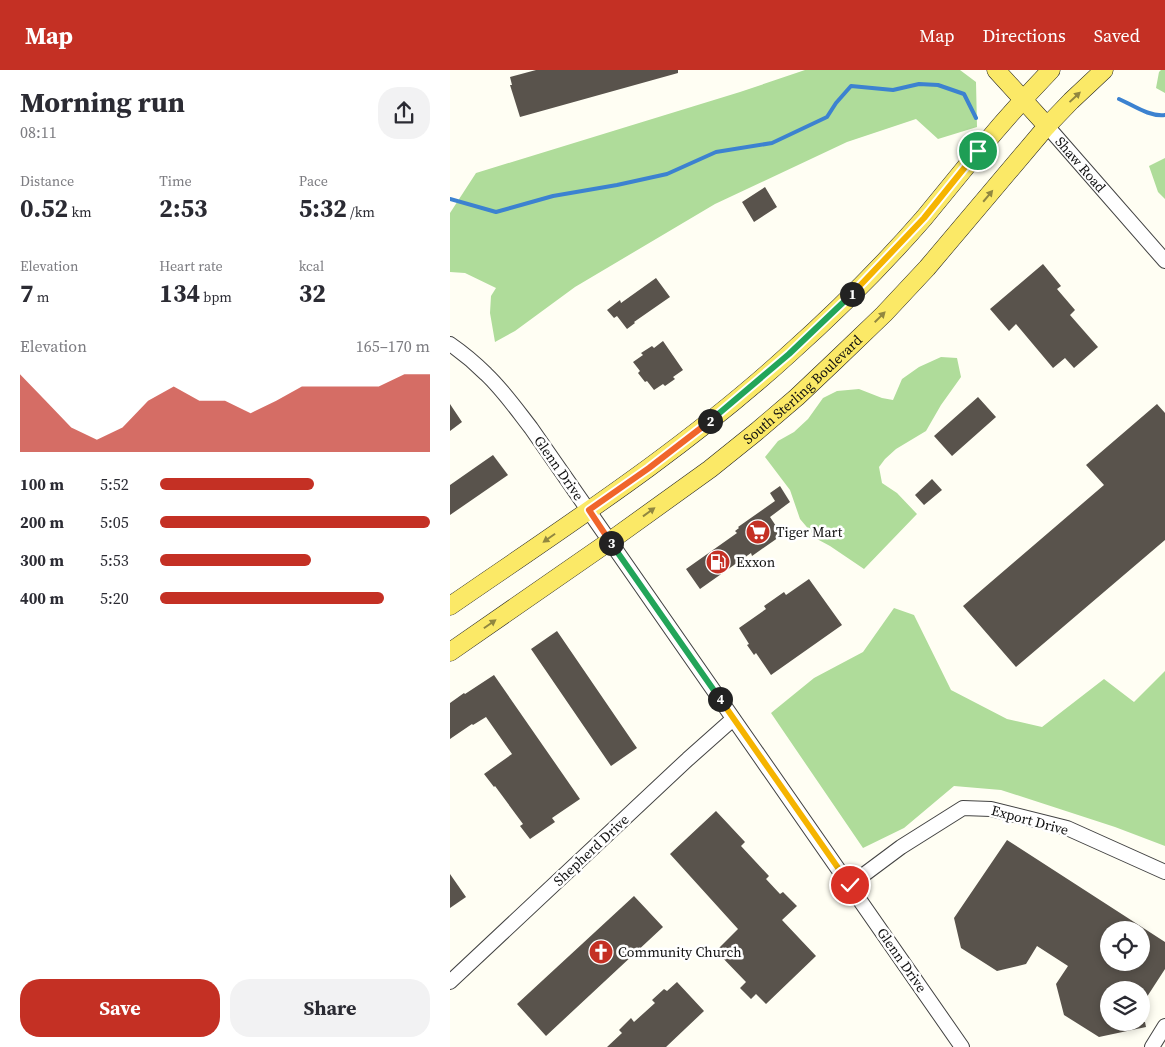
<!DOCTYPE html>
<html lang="en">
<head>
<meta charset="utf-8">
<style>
  :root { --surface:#fff; --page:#f2f2f3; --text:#2b2b33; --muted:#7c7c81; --accent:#c43024 }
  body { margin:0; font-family:"Source Serif 4",serif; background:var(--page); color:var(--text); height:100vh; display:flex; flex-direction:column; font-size:19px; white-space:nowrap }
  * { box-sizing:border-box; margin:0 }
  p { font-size:16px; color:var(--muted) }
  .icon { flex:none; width:28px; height:28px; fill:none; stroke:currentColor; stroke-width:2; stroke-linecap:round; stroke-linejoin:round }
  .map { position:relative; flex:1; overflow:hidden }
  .drawer { display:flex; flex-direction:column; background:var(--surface); width:450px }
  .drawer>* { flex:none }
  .buttons { position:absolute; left:650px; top:851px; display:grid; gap:10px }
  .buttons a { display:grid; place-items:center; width:50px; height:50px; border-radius:50%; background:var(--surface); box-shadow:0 2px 8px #0003; font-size:25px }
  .pin { position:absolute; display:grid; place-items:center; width:42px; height:42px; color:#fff; margin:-21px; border:2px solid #fff; border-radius:50%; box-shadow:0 1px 5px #0007 }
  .km { position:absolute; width:25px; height:25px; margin:-12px; border-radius:50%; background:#222; color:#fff; font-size:14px; line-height:25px; text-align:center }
  .round { display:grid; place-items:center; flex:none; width:52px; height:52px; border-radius:20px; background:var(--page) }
  .headline { display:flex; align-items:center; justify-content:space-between; height:85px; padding:0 20px }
  h1 { font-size:28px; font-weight:700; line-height:38px }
  .figures { display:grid; grid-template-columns:repeat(3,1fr); gap:8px; height:85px; padding:5px 20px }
  .figures div { display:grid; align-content:center }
  .figures b { font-size:25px; font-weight:700 }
  .figures small { font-size:14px; font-weight:400 }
  .figures p { font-size:14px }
  .chart { height:140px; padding:10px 20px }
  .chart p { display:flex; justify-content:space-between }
  .chart svg { width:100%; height:90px; margin-top:5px; fill:var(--accent); opacity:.7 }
  .button { display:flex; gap:10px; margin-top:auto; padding:10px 20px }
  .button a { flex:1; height:58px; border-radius:20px; background:var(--accent); color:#fff; font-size:20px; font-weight:700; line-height:58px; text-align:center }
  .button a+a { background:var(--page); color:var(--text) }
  ul { padding:0 20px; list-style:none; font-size:16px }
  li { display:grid; grid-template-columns:80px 60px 1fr; align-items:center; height:38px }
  li i { height:12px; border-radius:6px; background:var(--accent) }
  header { display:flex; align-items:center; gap:30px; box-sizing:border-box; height:70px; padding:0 25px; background:var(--accent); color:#fff }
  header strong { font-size:24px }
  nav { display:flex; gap:28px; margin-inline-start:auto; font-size:18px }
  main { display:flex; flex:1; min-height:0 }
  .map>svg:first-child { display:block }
  .forest { fill:#afdc9a }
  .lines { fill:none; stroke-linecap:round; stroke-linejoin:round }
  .stream { stroke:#3c82d0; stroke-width:4 }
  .building { fill:#59534c; fill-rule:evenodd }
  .minor-casing { stroke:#434343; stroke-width:16 }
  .major-casing { stroke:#212121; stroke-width:19 }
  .minor { stroke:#fff; stroke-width:14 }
  .major { stroke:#fbe967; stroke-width:18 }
  .oneway { fill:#918740 }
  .split-1-casing { stroke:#fff; stroke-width:10 }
  .split-2-casing { stroke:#fff; stroke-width:10 }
  .split-3-casing { stroke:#fff; stroke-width:10 }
  .split-4-casing { stroke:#fff; stroke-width:10 }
  .split-5-casing { stroke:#fff; stroke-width:10 }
  .split-1 { stroke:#f5b400; stroke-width:6 }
  .split-2 { stroke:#22a559; stroke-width:6 }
  .split-3 { stroke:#f0652b; stroke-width:6 }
  .split-4 { stroke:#22a559; stroke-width:6 }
  .split-5 { stroke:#f5b400; stroke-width:6 }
  .labels { text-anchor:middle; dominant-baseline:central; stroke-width:5; stroke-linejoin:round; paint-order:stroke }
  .street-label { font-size:14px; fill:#101010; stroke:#fff }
  .poi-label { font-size:14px; fill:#101010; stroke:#fff; text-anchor:start }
</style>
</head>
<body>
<header>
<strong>Map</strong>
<nav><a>Map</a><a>Directions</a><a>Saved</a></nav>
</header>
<main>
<section class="drawer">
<div class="headline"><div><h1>Morning run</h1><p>08:11</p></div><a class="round"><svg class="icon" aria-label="share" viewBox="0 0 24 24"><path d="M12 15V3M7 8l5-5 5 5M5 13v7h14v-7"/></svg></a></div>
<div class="figures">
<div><p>Distance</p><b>0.52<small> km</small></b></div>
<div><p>Time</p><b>2:53</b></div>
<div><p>Pace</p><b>5:32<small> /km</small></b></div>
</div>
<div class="figures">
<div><p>Elevation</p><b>7<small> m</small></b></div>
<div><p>Heart rate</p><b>134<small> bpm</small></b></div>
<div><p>kcal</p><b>32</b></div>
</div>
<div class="chart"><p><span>Elevation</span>165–170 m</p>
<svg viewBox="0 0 160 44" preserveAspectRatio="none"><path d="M0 44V6L10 19L20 32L30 38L40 32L50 19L60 12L70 19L80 19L90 25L100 19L110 12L120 12L130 12L140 12L150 6L160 6V44z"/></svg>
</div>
<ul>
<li><b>100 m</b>5:52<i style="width:57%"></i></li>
<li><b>200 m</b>5:05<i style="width:100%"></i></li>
<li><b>300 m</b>5:53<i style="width:56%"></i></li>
<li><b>400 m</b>5:20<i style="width:83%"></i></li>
</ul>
<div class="button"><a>Save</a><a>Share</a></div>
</section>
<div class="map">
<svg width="715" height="977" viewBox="0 0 715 977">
  <rect width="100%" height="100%" fill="#fffef3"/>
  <!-- forest -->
  <path class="forest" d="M 355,0 L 510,0 L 526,12 L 527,57 L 488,69 L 466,49 L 397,72 L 265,134 L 125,217 L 65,261 L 45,272 L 40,243 L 41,226 L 46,218 L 15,203 L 0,202 L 0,143 L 26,103 L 290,22 Z
    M 711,0 L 715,0 L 715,23 L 706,18 L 709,2 Z
    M 715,88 L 715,129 L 708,122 L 699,96 Z
    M 491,287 L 507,288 L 511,307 L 491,335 L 476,361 L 446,379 L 435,389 L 429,397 L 432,413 L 447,423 L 467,444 L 414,499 L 380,476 L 367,469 L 350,449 L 340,420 L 315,387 L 328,371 L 344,362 L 358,349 L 373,328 L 387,321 L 409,319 L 432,328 L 443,330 L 452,309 L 469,297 Z
    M 444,538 L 464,545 L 501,620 L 557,649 L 592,657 L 654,609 L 684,632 L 715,601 L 715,776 L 665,757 L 551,720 L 504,716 L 454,758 L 413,778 L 321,643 L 364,608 L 413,582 Z"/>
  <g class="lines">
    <!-- stream -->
    <path class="stream" d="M 669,29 C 683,35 699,47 715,45
      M 0,129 L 46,142 L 103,126 L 167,115 L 217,104 L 266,82 L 322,73 L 377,47 L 386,33 L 401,16 L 443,20 L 469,14 L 488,15 L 514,24 L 526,48"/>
  </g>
  <!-- building -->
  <path class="building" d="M 86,0 L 228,0 L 228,3 L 70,47 L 60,15 L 62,15 L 60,7 Z
    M 315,117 L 327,137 L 304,152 L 292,132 Z
    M 593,194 L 611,216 L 607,219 L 625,240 L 620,245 L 648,277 L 624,298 L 615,288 L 603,298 L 566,254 L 559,261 L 540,239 Z
    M 206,208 L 220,227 L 184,252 L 185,253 L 177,259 L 167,246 L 164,248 L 157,240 L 170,230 L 171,233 Z
    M 213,271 L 233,300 L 223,307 L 225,309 L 215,316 L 213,314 L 204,320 L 197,311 L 195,312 L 188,303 L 190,301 L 183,292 L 193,285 L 191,283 L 202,276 L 204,278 Z
    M 528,327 L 546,347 L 502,386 L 484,366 Z
    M 0,334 L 12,352 L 0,361 Z
    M 707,334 L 715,343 L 715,470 L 566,597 L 513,536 L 654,415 L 636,395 Z
    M 43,385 L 58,405 L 0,445 L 0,415 Z
    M 482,409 L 492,420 L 474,435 L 465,425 Z
    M 330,416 L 340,432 L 320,447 L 332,465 L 302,486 L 301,483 L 250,519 L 236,499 L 287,463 L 285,461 L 289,458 L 288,457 L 325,431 L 320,423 Z
    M 359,509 L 392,555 L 321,605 L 306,583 L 304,585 L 297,575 L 299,574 L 289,558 L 316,539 L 314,536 L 334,522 L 336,525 Z
    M 107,561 L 187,678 L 161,696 L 81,579 Z
    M 44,605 L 130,729 L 102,748 L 105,752 L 80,769 L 70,756 L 73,754 L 45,716 L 44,717 L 34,704 L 62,684 L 36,647 L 23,655 L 22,654 L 0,669 L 0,633 L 14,623 L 15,624 Z
    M 266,741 L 295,772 L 291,776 L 319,806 L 316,809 L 330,824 L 333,822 L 347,836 L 332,850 L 366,886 L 316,934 L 306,924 L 301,929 L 290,918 L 296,912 L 266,881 L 288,859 L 220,784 Z
    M 557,770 L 715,872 L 715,899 L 691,936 L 691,920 L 659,920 L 659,952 L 695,952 L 696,957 L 649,967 L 614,945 L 606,914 L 618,896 L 587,876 L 576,894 L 547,901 L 511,878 L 504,848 ZM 659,860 L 691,860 L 691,892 L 659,892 Z
    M 0,804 L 16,827 L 0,838 Z
    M 184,826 L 213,857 L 96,966 L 67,934 Z
    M 227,912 L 254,941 L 216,977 L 157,977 L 172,963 L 169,960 L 181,948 L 184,952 L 205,933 L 202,930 L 214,919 L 217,921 Z"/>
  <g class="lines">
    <defs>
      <g id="minor">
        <path id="s1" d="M 597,56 L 715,191"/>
        <path d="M 0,274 C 13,283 25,293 36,304 C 53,320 67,340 81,358 L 512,977"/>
        <path d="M 400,815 L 451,777 L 513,738 L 541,739 L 617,758 L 715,802"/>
        <path d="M 0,912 L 238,689 L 283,649"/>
        <path d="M 702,977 L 715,956"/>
      </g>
      <g id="major">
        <path d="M 546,0 L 597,56"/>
        <path d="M 0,536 C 116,456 235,379 339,284 C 386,242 433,195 474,148 C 492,126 510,104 528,82 C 551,54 576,26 601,0"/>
        <path id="s2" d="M 0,582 L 160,471 L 260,399 L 306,362 L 347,327 L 385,291 L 434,244 L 477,198 L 597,56 L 621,31 L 654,0"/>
      </g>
    </defs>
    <!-- minor casing -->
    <use href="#minor" class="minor-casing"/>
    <!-- major casing -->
    <use href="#major" class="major-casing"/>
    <!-- minor -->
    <use href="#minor" class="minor"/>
    <!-- major -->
    <use href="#major" class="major"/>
  </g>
  <!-- one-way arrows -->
  <defs><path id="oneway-solid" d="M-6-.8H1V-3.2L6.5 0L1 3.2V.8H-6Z" transform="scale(1.25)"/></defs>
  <g class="oneway">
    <use href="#oneway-solid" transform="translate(625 27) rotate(-43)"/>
    <use href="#oneway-solid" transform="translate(538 126) rotate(-50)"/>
    <use href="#oneway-solid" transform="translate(430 247) rotate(-45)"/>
    <use href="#oneway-solid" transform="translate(199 442) rotate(-36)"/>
    <use href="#oneway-solid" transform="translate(99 468) rotate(145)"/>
    <use href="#oneway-solid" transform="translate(40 554) rotate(-35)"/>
  </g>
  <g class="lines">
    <defs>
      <path id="split-1" d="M 402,224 L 474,148 L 528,81"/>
      <path id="split-2" d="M 260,351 L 339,284 L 402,224"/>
      <path id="split-3" d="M 161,473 L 139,440 L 199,398 L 260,351"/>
      <path id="split-4" d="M 161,473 L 270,629"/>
      <path id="split-5" d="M 270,629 L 400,815"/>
    </defs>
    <!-- split-1 casing -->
    <use href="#split-1" class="split-1-casing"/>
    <!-- split-2 casing -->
    <use href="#split-2" class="split-2-casing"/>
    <!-- split-3 casing -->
    <use href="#split-3" class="split-3-casing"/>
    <!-- split-4 casing -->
    <use href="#split-4" class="split-4-casing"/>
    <!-- split-5 casing -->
    <use href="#split-5" class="split-5-casing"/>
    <!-- split-1 -->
    <use href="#split-1" class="split-1"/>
    <!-- split-2 -->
    <use href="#split-2" class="split-2"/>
    <!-- split-3 -->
    <use href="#split-3" class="split-3"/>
    <!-- split-4 -->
    <use href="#split-4" class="split-4"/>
    <!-- split-5 -->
    <use href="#split-5" class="split-5"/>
  </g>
  <!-- icons -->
  <defs>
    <symbol id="supermarket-disc" viewBox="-11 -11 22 22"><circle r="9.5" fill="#c43024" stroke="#fff"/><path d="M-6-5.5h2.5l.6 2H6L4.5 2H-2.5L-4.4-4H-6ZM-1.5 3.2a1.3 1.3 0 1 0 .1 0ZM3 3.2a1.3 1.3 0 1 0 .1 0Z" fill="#fff"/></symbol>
    <symbol id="fuel-disc" viewBox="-11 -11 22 22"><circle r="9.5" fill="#c43024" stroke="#fff"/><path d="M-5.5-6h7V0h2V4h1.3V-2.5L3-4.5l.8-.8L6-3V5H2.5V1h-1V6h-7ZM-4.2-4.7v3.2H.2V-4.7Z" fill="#fff"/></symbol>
    <symbol id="church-disc" viewBox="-11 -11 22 22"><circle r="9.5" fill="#c43024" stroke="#fff"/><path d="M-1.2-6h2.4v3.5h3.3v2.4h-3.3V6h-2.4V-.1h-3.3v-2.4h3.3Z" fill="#fff"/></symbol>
  </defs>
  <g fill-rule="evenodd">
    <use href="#supermarket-disc" x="294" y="448" width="28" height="28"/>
    <use href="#fuel-disc" x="254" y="478" width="28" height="28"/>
    <use href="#church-disc" x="137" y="868" width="28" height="28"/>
  </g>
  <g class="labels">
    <!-- street labels -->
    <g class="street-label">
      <text stroke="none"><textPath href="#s1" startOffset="51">Shaw Road</textPath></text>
      <text stroke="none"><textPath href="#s2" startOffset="440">South Sterling Boulevard</textPath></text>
      <text transform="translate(109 398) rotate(55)">Glenn Drive</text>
      <text transform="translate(580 750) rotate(15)">Export Drive</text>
      <text transform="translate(141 780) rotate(-43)">Shepherd Drive</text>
      <text transform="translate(452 890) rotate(55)">Glenn Drive</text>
    </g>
    <!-- poi labels -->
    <g class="poi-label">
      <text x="326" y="462">Tiger Mart</text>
      <text x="286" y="492">Exxon</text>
      <text x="168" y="882">Community Church</text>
    </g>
  </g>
</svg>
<div class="buttons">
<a><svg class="icon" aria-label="locate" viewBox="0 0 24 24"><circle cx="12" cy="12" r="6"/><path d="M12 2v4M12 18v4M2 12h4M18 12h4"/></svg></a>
<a><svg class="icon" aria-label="layers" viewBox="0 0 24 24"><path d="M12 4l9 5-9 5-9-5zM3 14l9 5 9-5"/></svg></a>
</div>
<div class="pin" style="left:528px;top:81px;background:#1e9e55"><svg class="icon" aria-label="arrive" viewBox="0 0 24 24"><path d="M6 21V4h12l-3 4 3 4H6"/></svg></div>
<div class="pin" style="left:400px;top:815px;background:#d93025"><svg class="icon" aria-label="check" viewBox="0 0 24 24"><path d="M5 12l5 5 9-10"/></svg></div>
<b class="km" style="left:402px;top:224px">1</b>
<b class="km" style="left:260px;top:351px">2</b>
<b class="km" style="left:161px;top:473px">3</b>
<b class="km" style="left:270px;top:629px">4</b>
</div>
</main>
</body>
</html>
